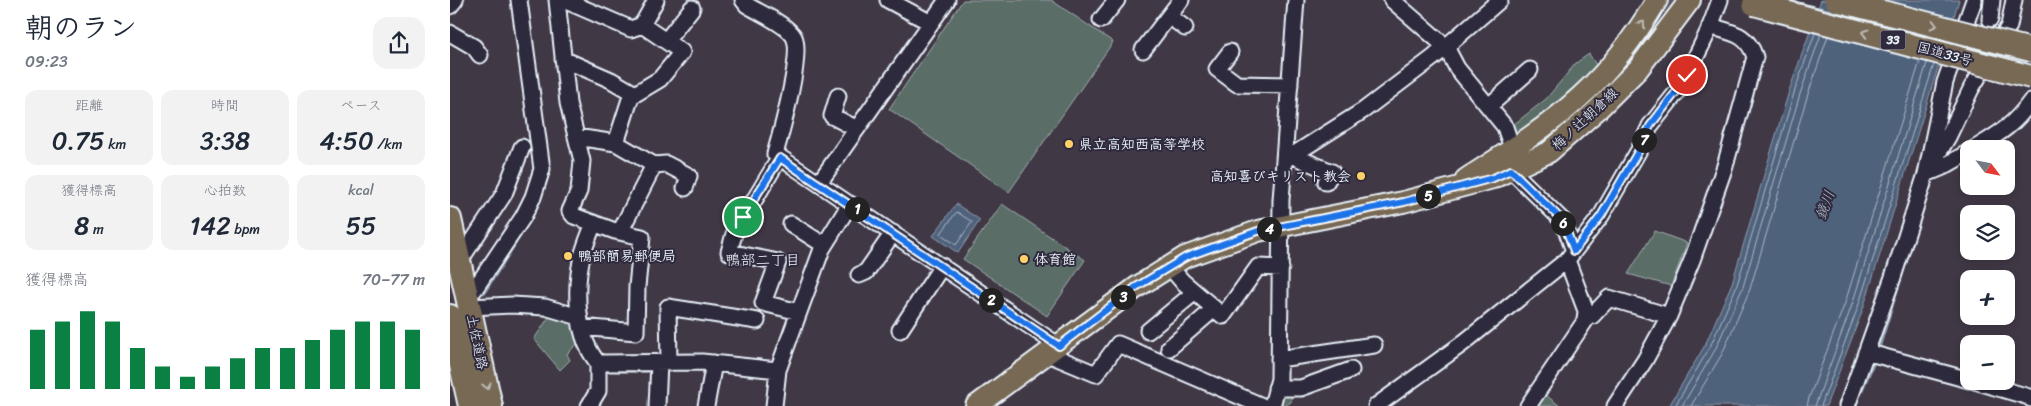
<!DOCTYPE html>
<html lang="ja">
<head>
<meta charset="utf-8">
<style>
  :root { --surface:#fff; --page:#f2f2f3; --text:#1f2937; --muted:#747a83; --accent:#0b8043 }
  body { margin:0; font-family:Sriracha,"Klee One",sans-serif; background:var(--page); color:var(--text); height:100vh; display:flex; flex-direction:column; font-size:19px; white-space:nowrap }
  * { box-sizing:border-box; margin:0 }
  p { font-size:16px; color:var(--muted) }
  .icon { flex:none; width:28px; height:28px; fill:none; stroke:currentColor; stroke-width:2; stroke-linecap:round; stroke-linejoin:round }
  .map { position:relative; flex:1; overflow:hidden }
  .panel { display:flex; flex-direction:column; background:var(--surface); width:450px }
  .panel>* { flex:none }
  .needle { width:32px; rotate:122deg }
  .fabs { position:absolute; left:1510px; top:140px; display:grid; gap:10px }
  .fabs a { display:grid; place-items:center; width:55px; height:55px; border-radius:10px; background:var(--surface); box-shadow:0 2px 8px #0003; font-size:25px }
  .pin { position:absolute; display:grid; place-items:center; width:42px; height:42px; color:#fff; margin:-21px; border:2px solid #fff; border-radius:50%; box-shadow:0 1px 5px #0007 }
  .km { position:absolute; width:25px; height:25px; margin:-12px; border-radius:50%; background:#222; color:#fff; font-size:14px; line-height:25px; text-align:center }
  .round { display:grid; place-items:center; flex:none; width:52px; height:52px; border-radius:15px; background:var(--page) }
  .overview { display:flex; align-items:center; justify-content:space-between; height:85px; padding:0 25px }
  h1 { font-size:28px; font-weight:600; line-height:38px }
  .figures { display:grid; grid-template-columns:repeat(3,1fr); gap:8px; height:85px; padding:5px 25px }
  .figures div { display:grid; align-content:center; border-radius:12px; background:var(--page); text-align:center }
  .figures b { font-size:25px; font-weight:600 }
  .figures small { font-size:14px; font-weight:400 }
  .figures p { font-size:14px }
  .chart { height:140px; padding:10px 25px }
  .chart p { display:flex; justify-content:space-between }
  .chart svg { width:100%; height:90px; margin-top:5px; stroke:var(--accent); stroke-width:6 }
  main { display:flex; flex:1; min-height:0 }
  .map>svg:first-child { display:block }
  .green { fill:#5a6d66; stroke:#a1afaf }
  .water { fill:#50627b; stroke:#8d9bad }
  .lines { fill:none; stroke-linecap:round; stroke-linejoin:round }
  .shore { stroke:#abb8c6; stroke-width:1 }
  .stream { stroke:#8d9bad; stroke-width:3 }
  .major-tunnel { stroke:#5a5461; stroke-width:20; stroke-dasharray:20 10; stroke-linecap:butt }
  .minor-casing { stroke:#e8f1f8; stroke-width:19 }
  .major-casing { stroke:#e8f1f8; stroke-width:24 }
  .highway-casing { stroke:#e8f1f8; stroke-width:26 }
  .minor { stroke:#2f2a3d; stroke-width:15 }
  .major { stroke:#786954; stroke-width:20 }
  .highway { stroke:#786954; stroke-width:22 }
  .tram { stroke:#e8f1f8; stroke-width:1 }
  .highway-bridge-casing { stroke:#e8f1f8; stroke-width:26; stroke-linecap:butt }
  .highway-bridge { stroke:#786954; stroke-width:22 }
  .oneway { stroke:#bbbbb6 }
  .route-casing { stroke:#fff; stroke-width:10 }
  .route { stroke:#1a73e8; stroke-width:6 }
  .poi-dot { fill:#ffd166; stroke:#2f2a3d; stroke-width:2 }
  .labels { text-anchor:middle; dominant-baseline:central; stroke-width:4; stroke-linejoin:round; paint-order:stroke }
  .shield { fill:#2f2a3d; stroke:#b0b5c0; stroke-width:1 }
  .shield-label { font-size:12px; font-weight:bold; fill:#e8f1f8 }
  .street-label { font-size:14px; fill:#e8f1f8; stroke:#2f2a3d }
  .poi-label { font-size:14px; font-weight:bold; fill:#e8f1f8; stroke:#2f2a3d; text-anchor:start }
  .water-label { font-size:15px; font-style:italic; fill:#abb8c6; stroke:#2f2a3d }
  .neighbourhood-label { font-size:15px; fill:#e8f1f8; stroke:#2f2a3d }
</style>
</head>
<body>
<main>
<section class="panel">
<div class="overview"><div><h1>朝のラン</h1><p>09:23</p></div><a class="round"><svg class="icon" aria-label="share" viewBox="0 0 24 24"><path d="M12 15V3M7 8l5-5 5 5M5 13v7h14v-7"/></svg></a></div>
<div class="figures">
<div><p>距離</p><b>0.75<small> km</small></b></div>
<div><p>時間</p><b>3:38</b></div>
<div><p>ペース</p><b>4:50<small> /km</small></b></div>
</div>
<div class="figures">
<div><p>獲得標高</p><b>8<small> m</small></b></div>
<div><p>心拍数</p><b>142<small> bpm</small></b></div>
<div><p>kcal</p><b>55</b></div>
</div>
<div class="chart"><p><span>獲得標高</span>70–77 m</p>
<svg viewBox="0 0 160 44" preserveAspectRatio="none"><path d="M5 44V15M15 44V11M25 44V6M35 44V11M45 44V24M55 44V33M65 44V38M75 44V33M85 44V29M95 44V24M105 44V24M115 44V20M125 44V15M135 44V11M145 44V11M155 44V15"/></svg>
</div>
</section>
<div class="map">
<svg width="1581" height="406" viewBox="0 0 1581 406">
  <rect width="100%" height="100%" fill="#413846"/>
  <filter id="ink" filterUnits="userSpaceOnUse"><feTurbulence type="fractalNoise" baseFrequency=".02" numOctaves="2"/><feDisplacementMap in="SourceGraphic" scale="10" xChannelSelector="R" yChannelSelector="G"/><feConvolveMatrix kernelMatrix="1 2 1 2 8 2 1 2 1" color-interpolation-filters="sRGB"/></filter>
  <g filter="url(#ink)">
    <!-- green -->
    <path class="green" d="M 513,0 L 601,0 L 663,42 L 559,192 L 439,109 Z
      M 1216,0 L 1231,0 L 1223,18 L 1210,9 Z
      M 1139,54 L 1148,68 L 1129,87 L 1062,142 L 1058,129 L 1096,99 L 1126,63 Z
      M 552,204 L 635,260 L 597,316 L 513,259 Z
      M 1205,231 L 1237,243 L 1221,286 L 1178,274 Z
      M 101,314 L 125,322 L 129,342 L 117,354 L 120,360 L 110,370 L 84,339 Z
      M 842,393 L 841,402 L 835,406 L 829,406 L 830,394 Z
      M 1093,393 L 1110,406 L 1083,406 Z"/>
    <!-- water -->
    <path class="water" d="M 1371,0 L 1509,0 L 1413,309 L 1376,406 L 1219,406 L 1255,345 L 1282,283 L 1339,91 Z
      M 506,204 L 530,220 L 508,253 L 483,236 Z"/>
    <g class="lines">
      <!-- shore -->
      <path class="shore" d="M 507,212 L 522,222 L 506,245 L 491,234 Z
        M 1225,406 L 1260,347 L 1287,285 L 1344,93 L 1365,33
        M 1232,406 L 1265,350 L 1293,287 L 1350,94 L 1371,34
        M 1241,406 L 1272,354 L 1300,289 L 1357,97 L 1378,36
        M 1357,406 L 1359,398 L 1395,303 L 1470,61
        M 1365,406 L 1402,305 L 1477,63
        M 1371,406 L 1408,307 L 1484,64"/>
      <!-- stream -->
      <path class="stream" d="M 34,293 L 82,217 L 85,209
        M 1428,351 L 1465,233
        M 1405,406 L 1425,360"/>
      <!-- major-tunnel -->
      <path class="major-tunnel" d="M 1216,13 L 1224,0"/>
      <defs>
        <path id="minor" d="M 107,0 L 118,103 L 132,161 L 129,191 L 120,211 L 124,216 L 165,231 L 192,237 L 187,287 L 186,332 L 131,327
          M 293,0 L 297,5 C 308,12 338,25 344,37 C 353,54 331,133 325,154 L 609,346
          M 438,0 L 481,23
          M 942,0 L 996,47 L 1007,68 L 1055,127 L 1062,148
          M 0,6 L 5,0
          M 719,16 L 735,28
          M 1540,19 L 1542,0
          M 651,20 L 667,0
          M 192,25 L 206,0
          M 0,33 L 24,47 L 30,55
          M 216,41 L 242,8
          M 693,50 L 731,0
          M 780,52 L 767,69 L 787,84 L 840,85
          M 113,59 L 161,80 L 185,94 L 210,79 L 232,52 L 192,25 L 181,29 L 114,0
          M 388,96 L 382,116 L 407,129
          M 1039,106 L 1080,70
          M 126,137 L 166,143 L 204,165 L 170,232
          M 166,143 L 182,93
          M 1524,149 C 1550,133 1563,126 1581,101
          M 1519,152 L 1493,167 L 1476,174 L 1498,137 L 1521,89 L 1559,26 L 1564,0
          M 843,156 L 882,172 L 876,182
          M 330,157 L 284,234 L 279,252 L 328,262 L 313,303 L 349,312 L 372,249 L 400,204
          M 835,160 L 914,110 L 984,57 L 1050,0
          M 204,165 L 216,164 L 239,176 L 235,188
          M 1061,170 L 1113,221 L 1124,251
          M 369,183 L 497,0
          M 144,223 C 140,233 136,243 133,253 C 124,286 125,339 150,365
          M 341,224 L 374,245
          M 9,262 L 54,194 L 72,147
          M 720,267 L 732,281 L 773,316 L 808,267 L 831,268
          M 409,275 L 416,272 L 443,233
          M 24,290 L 73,217 L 83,197 L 92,169 L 69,0
          M 20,307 L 62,305 L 95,307 L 129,317
          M 1136,315 L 1142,316 L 1159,298 L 1219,316
          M 450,330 L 492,266
          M 698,331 L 745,292
          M 719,348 L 764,309
          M 1416,352 L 1519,380
          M 598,354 L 646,374 L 668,344 L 812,406
          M 829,359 L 924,345
          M 219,363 L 218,307 L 307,321
          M 1524,381 L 1579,397 L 1581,399
          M 826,388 L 851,388 L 901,370
          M 139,406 L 148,391 L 148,367 L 153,363 L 252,362 L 328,370
          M 207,406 L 209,363
          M 256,406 L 264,363
          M 324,406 L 328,370 L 349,312
          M 822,406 L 829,379 L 831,200 L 846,0
          M 926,406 L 1012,344 L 1117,260 L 1151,216 L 1189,150 L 1200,126 L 1227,92 L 1237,75 L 1258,32 L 1270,0
          M 1078,406 L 1135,321 L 1136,311 L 1117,260
          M 1165,406 L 1195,360 L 1219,316 L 1242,260 L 1275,166 L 1305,57 C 1297,33 1282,33 1260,26
          M 1397,406 L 1443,277 L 1476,174 L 1495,82 L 1524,0"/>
        <path id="major" d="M 1016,179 C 1055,154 1097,128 1131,96 C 1162,68 1186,35 1207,0
          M 526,406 L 687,287 L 735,257 L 808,231 L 953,202 L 1043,178 L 1099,152 L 1147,110 L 1188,69 L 1240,0"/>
        <path id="highway" d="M 0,219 L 41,406
          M 0,316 L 20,406"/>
      </defs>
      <!-- minor casing -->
      <use href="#minor" class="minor-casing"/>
      <!-- major casing -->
      <use href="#major" class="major-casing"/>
      <!-- highway casing -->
      <use href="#highway" class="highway-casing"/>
      <!-- minor -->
      <use href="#minor" class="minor"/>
      <!-- major -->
      <use href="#major" class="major"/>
      <!-- highway -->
      <use href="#highway" class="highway"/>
      <!-- tram -->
      <path class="tram" d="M 1341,0 L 1581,62"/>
      <defs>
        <path id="highway-bridge" d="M 1386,0 L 1581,50
          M 1304,4 L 1581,77"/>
      </defs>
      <!-- highway-bridge casing -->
      <use href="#highway-bridge" class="highway-bridge-casing"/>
      <!-- highway-bridge -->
      <use href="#highway-bridge" class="highway-bridge"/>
    </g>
    <!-- one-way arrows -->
    <defs><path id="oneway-chevron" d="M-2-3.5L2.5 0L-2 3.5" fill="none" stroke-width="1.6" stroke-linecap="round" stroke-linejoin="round" transform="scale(1.25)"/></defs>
    <g class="oneway">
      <use href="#oneway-chevron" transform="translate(1192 24) rotate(-55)"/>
      <use href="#oneway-chevron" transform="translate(1484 25) rotate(14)"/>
      <use href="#oneway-chevron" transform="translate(1415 33) rotate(-165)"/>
      <use href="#oneway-chevron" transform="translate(37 386) rotate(78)"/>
    </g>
  </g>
  <g class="lines" filter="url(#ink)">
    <defs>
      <path id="route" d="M 293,217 L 330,158 L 609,346 L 686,287 L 736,257 L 808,231 L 954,202 L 1043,178 L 1061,170 L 1113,221 L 1124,251 L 1151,216 L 1189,150 L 1200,126 L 1226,92 L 1237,75"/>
    </defs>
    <!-- route casing -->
    <use href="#route" class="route-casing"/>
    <!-- route -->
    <use href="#route" class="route"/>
  </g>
  <!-- markers -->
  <g class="poi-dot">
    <circle cx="619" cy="144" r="5"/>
    <circle cx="911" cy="176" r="5"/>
    <circle cx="118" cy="256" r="5"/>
    <circle cx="574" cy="259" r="5"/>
  </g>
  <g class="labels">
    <!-- shield labels -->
    <rect class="shield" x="1430.5" y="30.5" width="25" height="19" rx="4"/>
    <g class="shield-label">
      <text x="1443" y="40">33</text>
    </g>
    <!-- street labels -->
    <g class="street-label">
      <text transform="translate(1495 54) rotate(15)">国道33号</text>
      <text transform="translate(1135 119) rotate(-43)">梅ノ辻朝倉線</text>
      <text transform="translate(27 342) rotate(78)">土佐道路</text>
    </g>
    <!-- poi labels -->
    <g class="poi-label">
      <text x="629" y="144">県立高知西高等学校</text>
      <text x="901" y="176" text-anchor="end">高知喜びキリスト教会</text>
      <text x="128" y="256">鴨部簡易郵便局</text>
      <text x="584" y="259">体育館</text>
    </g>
    <!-- water labels -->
    <g class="water-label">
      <text transform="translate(1375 205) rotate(-70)">鏡川</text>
    </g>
    <!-- neighbourhood labels -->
    <g class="neighbourhood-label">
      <text x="313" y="260">鴨部二丁目</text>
    </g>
  </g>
</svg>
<div class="fabs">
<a><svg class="needle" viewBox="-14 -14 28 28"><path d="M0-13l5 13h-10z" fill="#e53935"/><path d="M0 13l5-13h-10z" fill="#747a83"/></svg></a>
<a><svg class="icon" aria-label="layers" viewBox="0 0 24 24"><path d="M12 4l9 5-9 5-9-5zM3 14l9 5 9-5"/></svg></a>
<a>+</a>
<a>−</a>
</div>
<div class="pin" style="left:293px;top:217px;background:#1e9e55"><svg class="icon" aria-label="arrive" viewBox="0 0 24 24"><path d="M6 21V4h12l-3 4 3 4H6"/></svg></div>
<div class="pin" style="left:1237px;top:75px;background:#d93025"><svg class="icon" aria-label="check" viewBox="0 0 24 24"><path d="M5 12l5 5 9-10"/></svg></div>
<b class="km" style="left:407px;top:209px">1</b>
<b class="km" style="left:541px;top:300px">2</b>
<b class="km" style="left:673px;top:297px">3</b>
<b class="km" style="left:819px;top:229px">4</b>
<b class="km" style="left:978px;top:196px">5</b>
<b class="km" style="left:1113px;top:223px">6</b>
<b class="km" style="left:1194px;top:140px">7</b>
</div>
</main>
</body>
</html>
